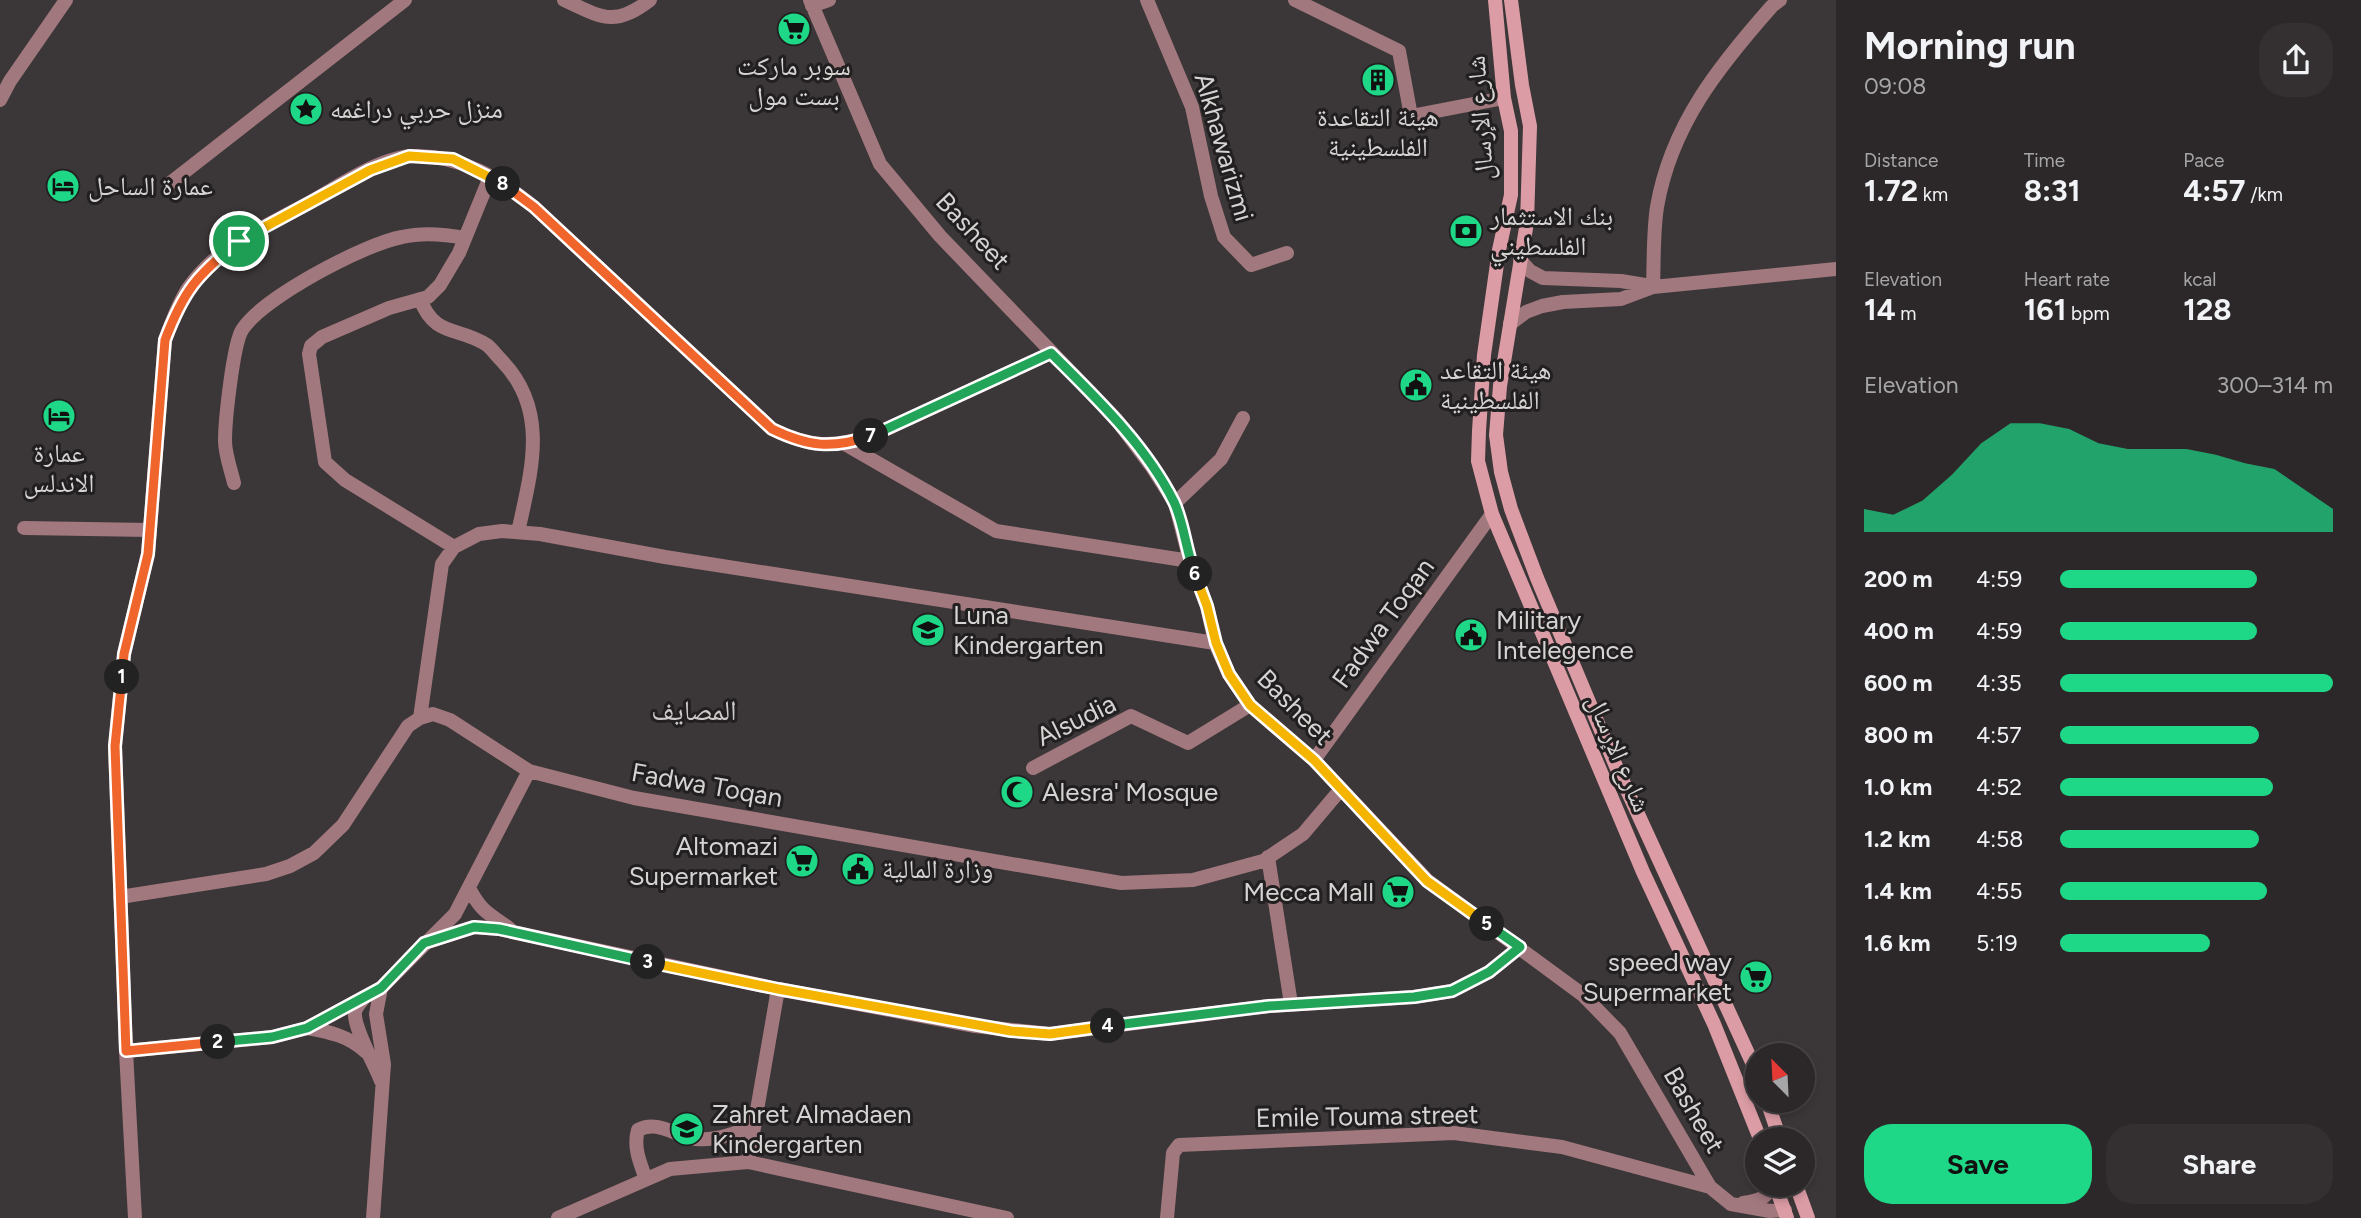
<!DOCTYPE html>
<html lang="en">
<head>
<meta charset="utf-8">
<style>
  :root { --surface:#2c2829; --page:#343031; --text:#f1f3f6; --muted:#a6a6a8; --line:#484446; --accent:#1fd887 }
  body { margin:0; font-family:Figtree,"Noto Naskh Arabic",sans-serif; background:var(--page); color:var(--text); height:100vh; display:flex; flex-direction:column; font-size:26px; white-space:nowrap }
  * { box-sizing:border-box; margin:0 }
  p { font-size:23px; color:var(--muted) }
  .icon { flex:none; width:38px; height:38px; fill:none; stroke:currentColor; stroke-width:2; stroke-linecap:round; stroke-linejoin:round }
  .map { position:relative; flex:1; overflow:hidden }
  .details { display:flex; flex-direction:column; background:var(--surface); width:525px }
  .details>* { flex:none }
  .needle { width:46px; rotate:336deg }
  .buttons { position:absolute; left:1745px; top:1043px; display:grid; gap:14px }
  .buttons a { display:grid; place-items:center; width:70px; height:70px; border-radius:50%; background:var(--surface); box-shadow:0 4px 10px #0003,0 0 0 2px var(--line); font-size:35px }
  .pin { position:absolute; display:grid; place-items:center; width:60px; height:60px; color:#fff; margin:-30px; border:4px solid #fff; border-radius:50%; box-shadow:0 2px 7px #0007 }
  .km { position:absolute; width:35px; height:35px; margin:-18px; border-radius:50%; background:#222; color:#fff; font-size:19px; line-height:35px; text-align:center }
  .round { display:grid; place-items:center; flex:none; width:74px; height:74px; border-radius:28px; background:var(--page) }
  .headline { display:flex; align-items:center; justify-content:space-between; height:119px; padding:0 28px }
  h1 { font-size:38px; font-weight:700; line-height:52px }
  .stats { display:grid; grid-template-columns:repeat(3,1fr); gap:10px; height:119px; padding:7px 28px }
  .stats div { display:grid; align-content:center }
  .stats b { font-size:30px; font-weight:700 }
  .stats small { font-size:19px; font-weight:400 }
  .stats p { font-size:19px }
  .chart { height:196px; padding:14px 28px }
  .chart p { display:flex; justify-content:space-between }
  .chart svg { width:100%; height:126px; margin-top:7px; fill:var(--accent); opacity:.7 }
  .button { display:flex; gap:14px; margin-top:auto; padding:14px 28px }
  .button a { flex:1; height:80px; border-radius:28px; background:var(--accent); color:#111; font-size:28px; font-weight:700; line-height:80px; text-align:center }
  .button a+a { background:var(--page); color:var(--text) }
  ul { padding:0 28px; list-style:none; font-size:23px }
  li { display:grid; grid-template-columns:112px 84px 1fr; align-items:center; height:52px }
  li i { height:18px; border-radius:9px; background:var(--accent) }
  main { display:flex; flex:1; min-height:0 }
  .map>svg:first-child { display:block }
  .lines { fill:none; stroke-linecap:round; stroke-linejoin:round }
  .street { stroke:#a1787e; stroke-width:14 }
  .secondary { stroke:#dc9ca5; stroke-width:14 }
  .split-1-casing { stroke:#fff; stroke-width:14 }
  .split-2-casing { stroke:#fff; stroke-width:14 }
  .split-3-casing { stroke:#fff; stroke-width:14 }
  .split-4-casing { stroke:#fff; stroke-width:14 }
  .split-5-casing { stroke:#fff; stroke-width:14 }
  .split-6-casing { stroke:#fff; stroke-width:14 }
  .split-7-casing { stroke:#fff; stroke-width:14 }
  .split-8-casing { stroke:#fff; stroke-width:14 }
  .split-9-casing { stroke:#fff; stroke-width:14 }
  .split-1 { stroke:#f0652b; stroke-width:9 }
  .split-2 { stroke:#f0652b; stroke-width:9 }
  .split-3 { stroke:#22a559; stroke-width:9 }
  .split-4 { stroke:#f5b400; stroke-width:9 }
  .split-5 { stroke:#22a559; stroke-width:9 }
  .split-6 { stroke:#f5b400; stroke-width:9 }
  .split-7 { stroke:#22a559; stroke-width:9 }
  .split-8 { stroke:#f0652b; stroke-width:9 }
  .split-9 { stroke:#f5b400; stroke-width:9 }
  .labels { text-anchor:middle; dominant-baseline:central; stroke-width:6; stroke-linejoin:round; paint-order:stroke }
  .poi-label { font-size:26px; fill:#d6d3d3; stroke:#211f1f; text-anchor:start }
  .street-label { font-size:26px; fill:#d6d3d3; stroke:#211f1f }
  .neighbourhood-label { font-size:28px; fill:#cec8c9; stroke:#211f1f }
</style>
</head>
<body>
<main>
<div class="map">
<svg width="1836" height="1218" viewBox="0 0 1836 1218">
  <rect width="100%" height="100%" fill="#3b3637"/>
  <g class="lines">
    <!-- street -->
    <path class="street" d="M 564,0 C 601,17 614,28 650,0
      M 810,0 L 880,164 L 940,236 L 1116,419 L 1152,467 L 1175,503 L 1190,561 L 1207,606 L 1215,643 L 1229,674 L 1250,705 L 1314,760 L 1428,881 L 1583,995 L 1620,1033 L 1710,1187 L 1731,1204 L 1770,1211 L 1785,1210
      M 1147,0 L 1192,107 L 1211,196 L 1224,237 L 1251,265 L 1287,253
      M 1295,0 L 1399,51 L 1411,116 L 1504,98
      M 1780,0 L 1772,6 C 1719,66 1671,125 1657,207 C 1653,233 1654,261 1653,287 L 1836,269
      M 812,6 L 829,0
      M 0,100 L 10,81 L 66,0
      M 169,184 L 405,0
      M 1520,260 L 1530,271 L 1543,278 L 1621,281 L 1651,286
      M 420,299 C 435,338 458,326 487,345 C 492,349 497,356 502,361 C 550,411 531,472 518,532
      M 1510,324 L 1526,312 L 1542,306 L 1563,302 L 1621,299 L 1653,287
      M 843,443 L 996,531 L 1190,561
      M 234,483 C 231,470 225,454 225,441 C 225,421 233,345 242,330 C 262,298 364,244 402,237 C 423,232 444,234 465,238
      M 1175,503 L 1221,459 L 1243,418
      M 24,528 L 150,530
      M 454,547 L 345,480 L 325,462 L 309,354 L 311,346 L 322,337 L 389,308 L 428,297 L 440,285 L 459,253 L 490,177
      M 420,718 L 442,564 L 454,547 L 479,534 L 502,531 L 540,534 L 665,557 L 1215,643
      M 1314,760 L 1492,514
      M 1033,768 L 1131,716 L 1188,743 L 1250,705
      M 1268,857 L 1291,1004
      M 469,888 C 482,913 489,913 510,929
      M 120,897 L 266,874 L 290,866 L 314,853 L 343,825 L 408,726 L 420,718 L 433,714 L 450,720 L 529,771 L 634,798 L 1121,883 L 1193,880 L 1263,861 L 1303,834 L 1341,789
      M 424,943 L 474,927 L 499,929 L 778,989 L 975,1026 L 1050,1034 L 1269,1006 L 1414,997 L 1452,991 L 1489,972 L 1520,947
      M 364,998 C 361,1002 356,1007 355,1012 C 353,1027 375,1065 381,1081
      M 307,1028 C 330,1032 349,1036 366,1052
      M 126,1051 L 273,1037 L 307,1028 L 381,988 L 455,914 L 529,771
      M 748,1162 L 778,989
      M 646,1179 C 640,1163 633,1147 638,1130 C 658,1119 676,1137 696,1139 C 717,1141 738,1133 755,1124
      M 1743,1203 C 1757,1201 1767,1199 1772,1185
      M 135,1218 L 126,1051 L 115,746 L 124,654 L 148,554 L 165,340 C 172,322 178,303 189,287 C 202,269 222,251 241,240 C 262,227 285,216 307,204 C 336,188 381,156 414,156 C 461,155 499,178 534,207 L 772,429 C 811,448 833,448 874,435 L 1051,353
      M 373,1218 L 384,1064 L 376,1014 L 381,988
      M 558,1218 L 670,1169 L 748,1162 L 1007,1218
      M 1167,1218 L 1173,1153 L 1179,1145 L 1454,1133 L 1562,1147 L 1710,1187"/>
    <!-- secondary -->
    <path class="secondary" d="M 1495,0 L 1504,98 L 1511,131 L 1511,195 L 1499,250 L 1484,355 L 1479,431 L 1478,461 L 1492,514 L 1643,872 L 1714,1024 L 1760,1139
      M 1511,0 L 1522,85 L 1530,126 L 1527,222 L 1500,386 L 1496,435 L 1501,472 L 1511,509 L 1537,578 L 1615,764 L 1757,1073
      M 1767,1101 L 1780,1139
      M 1775,1185 L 1787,1218
      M 1796,1185 L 1808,1218"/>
  </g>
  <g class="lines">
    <defs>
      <path id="split-1" d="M 122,677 L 124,654 L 148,554 L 165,340 C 184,290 197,275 239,241"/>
      <path id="split-2" d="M 122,677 L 115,746 L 126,1051 L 218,1042"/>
      <path id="split-3" d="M 218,1042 L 272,1037 L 307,1028 L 381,988 L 424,943 L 474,927 L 499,929 L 648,962"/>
      <path id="split-4" d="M 648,962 L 778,989 L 1011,1031 L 1050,1034 L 1108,1026"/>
      <path id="split-5" d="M 1108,1026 L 1269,1006 L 1414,997 L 1452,991 L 1489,972 L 1520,947 L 1487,924"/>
      <path id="split-6" d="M 1195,574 L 1207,606 L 1216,643 L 1229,674 L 1250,705 L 1314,760 L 1427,881 L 1487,924"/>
      <path id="split-7" d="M 871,436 L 1051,353 C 1096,398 1145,444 1174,502 C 1184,523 1186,551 1195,574"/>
      <path id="split-8" d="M 503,184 L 534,207 L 772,429 C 809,447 832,449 871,436"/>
      <path id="split-9" d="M 239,241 L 370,170 L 409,156 L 453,159 L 503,184"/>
    </defs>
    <!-- split-1 casing -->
    <use href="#split-1" class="split-1-casing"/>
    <!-- split-2 casing -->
    <use href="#split-2" class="split-2-casing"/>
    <!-- split-3 casing -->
    <use href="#split-3" class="split-3-casing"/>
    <!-- split-4 casing -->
    <use href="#split-4" class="split-4-casing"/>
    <!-- split-5 casing -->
    <use href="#split-5" class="split-5-casing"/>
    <!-- split-6 casing -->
    <use href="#split-6" class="split-6-casing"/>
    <!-- split-7 casing -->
    <use href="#split-7" class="split-7-casing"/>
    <!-- split-8 casing -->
    <use href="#split-8" class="split-8-casing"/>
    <!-- split-9 casing -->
    <use href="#split-9" class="split-9-casing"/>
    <!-- split-1 -->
    <use href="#split-1" class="split-1"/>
    <!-- split-2 -->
    <use href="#split-2" class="split-2"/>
    <!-- split-3 -->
    <use href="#split-3" class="split-3"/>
    <!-- split-4 -->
    <use href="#split-4" class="split-4"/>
    <!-- split-5 -->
    <use href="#split-5" class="split-5"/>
    <!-- split-6 -->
    <use href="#split-6" class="split-6"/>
    <!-- split-7 -->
    <use href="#split-7" class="split-7"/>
    <!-- split-8 -->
    <use href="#split-8" class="split-8"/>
    <!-- split-9 -->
    <use href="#split-9" class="split-9"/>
  </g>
  <!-- icons -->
  <defs>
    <symbol id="supermarket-disc" viewBox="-11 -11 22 22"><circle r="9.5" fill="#1fd887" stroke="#211f1f"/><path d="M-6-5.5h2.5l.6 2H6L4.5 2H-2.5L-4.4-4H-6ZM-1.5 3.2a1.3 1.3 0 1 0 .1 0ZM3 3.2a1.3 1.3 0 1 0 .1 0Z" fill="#111"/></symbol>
    <symbol id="building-disc" viewBox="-11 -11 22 22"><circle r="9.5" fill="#1fd887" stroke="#211f1f"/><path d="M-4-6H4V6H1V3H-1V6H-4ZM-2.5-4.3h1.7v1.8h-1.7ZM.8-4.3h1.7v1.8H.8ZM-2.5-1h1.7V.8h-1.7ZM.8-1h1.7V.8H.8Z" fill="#111"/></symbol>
    <symbol id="sight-disc" viewBox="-11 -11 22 22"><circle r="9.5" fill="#1fd887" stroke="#211f1f"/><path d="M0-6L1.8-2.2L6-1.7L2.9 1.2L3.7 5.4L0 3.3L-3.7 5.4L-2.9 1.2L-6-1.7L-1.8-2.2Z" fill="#111"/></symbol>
    <symbol id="hotel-disc" viewBox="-11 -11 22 22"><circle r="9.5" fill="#1fd887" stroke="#211f1f"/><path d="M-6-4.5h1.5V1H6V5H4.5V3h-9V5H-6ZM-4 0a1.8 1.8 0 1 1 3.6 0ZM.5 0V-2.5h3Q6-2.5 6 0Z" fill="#111"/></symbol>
    <symbol id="bank-disc" viewBox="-11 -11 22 22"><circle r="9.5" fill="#1fd887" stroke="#211f1f"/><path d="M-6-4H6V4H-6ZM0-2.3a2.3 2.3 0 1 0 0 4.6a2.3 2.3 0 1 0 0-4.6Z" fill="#111"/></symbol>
    <symbol id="civic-disc" viewBox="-11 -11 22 22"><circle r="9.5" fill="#1fd887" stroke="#211f1f"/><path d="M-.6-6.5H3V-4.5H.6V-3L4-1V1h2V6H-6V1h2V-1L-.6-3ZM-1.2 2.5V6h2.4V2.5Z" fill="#111"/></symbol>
    <symbol id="school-disc" viewBox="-11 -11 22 22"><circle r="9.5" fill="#1fd887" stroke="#211f1f"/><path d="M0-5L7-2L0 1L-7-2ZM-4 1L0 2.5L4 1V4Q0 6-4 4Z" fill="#111"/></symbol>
    <symbol id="mosque-disc" viewBox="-11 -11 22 22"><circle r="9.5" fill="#1fd887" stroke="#211f1f"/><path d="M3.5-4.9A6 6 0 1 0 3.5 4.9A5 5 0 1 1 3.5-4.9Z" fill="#111"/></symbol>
  </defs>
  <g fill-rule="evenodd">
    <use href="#supermarket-disc" x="775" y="10" width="38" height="38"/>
    <use href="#building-disc" x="1359" y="61" width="38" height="38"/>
    <use href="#sight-disc" x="287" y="90" width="38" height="38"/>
    <use href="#hotel-disc" x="44" y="167" width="38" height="38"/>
    <use href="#bank-disc" x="1447" y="212" width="38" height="38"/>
    <use href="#civic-disc" x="1397" y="366" width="38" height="38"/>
    <use href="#hotel-disc" x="40" y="397" width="38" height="38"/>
    <use href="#school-disc" x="909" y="611" width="38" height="38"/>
    <use href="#civic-disc" x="1452" y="616" width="38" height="38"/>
    <use href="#mosque-disc" x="998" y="773" width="38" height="38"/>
    <use href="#supermarket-disc" x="783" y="842" width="38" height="38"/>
    <use href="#civic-disc" x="839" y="850" width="38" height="38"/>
    <use href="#supermarket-disc" x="1379" y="873" width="38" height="38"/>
    <use href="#supermarket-disc" x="1737" y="958" width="38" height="38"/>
    <use href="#school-disc" x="668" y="1110" width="38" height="38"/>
  </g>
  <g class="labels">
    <!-- poi labels -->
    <g class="poi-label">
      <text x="794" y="66" text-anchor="middle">سوبر ماركت<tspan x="794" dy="30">بست مول</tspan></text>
      <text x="330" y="109">منزل حربي دراغمه</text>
      <text x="1378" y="117" text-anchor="middle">هيئة التقاعدة<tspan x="1378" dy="30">الفلسطينية</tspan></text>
      <text x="88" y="186">عمارة الساحل</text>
      <text x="1490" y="216">بنك الاستثمار<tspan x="1490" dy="30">الفلسطيني</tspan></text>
      <text x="1440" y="370">هيئة التقاعد<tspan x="1440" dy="30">الفلسطينية</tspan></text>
      <text x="59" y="453" text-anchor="middle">عمارة<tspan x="59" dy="30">الاندلس</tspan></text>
      <text x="953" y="615">Luna<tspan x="953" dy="30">Kindergarten</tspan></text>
      <text x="1496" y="620">Military<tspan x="1496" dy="30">Intelegence</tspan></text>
      <text x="1042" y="792">Alesra' Mosque</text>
      <text x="778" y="846" text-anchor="end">Altomazi<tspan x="778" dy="30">Supermarket</tspan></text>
      <text x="882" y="869">وزارة المالية</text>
      <text x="1374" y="892" text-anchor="end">Mecca Mall</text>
      <text x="1732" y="962" text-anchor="end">speed way<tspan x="1732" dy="30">Supermarket</tspan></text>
      <text x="712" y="1114">Zahret Almadaen<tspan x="712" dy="30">Kindergarten</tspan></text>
    </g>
    <!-- street labels -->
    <g class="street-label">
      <text transform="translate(1480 118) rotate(-94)">شارع الإرسال</text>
      <text transform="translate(1224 147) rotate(74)">Alkhawarizmi</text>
      <text transform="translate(973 231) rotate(47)">Basheet</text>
      <text transform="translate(1383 623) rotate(-54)">Fadwa Toqan</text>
      <text transform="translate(1295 707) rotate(45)">Basheet</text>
      <text transform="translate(1076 720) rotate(-26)">Alsudia</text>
      <text transform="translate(1619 753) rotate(67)">شارع الإرسال</text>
      <text transform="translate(707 785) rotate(10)">Fadwa Toqan</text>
      <text transform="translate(1694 1110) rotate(60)">Basheet</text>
      <text transform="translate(1367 1116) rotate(-1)">Emile Touma street</text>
    </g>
    <!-- neighbourhood labels -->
    <g class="neighbourhood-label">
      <text x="694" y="710">المصايف</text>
    </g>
  </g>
</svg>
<div class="buttons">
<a><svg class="needle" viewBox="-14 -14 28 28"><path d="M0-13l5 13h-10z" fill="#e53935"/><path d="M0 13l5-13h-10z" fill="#a6a6a8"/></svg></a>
<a><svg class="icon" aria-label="layers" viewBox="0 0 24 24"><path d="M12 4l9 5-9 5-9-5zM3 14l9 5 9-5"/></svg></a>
</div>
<div class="pin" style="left:239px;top:241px;background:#1e9e55"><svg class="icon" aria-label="arrive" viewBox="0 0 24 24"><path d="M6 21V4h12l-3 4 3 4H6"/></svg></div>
<b class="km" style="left:122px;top:677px">1</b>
<b class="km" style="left:218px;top:1042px">2</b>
<b class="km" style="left:648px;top:962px">3</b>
<b class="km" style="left:1108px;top:1026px">4</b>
<b class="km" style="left:1487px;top:924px">5</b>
<b class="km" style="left:1195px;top:574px">6</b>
<b class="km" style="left:871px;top:436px">7</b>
<b class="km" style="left:503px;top:184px">8</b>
</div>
<section class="details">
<div class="headline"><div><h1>Morning run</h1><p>09:08</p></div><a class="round"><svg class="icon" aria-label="share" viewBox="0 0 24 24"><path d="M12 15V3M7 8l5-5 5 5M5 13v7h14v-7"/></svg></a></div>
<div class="stats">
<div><p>Distance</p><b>1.72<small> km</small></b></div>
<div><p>Time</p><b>8:31</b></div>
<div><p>Pace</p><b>4:57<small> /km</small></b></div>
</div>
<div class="stats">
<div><p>Elevation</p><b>14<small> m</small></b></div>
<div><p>Heart rate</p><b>161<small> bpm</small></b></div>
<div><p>kcal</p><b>128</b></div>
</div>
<div class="chart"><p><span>Elevation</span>300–314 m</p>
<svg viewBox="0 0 160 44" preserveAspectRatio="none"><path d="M0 44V36L10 38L20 33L30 24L40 13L50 6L60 6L70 8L80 13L90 15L100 15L110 15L120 17L130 20L140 22L150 29L160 36V44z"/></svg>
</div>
<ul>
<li><b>200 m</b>4:59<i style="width:72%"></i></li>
<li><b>400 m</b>4:59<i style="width:72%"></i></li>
<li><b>600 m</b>4:35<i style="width:100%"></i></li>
<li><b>800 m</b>4:57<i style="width:73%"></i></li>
<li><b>1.0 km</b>4:52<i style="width:78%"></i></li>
<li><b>1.2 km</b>4:58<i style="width:73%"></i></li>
<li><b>1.4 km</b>4:55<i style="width:76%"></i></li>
<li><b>1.6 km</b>5:19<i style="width:55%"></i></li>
</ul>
<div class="button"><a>Save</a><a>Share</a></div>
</section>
</main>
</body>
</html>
